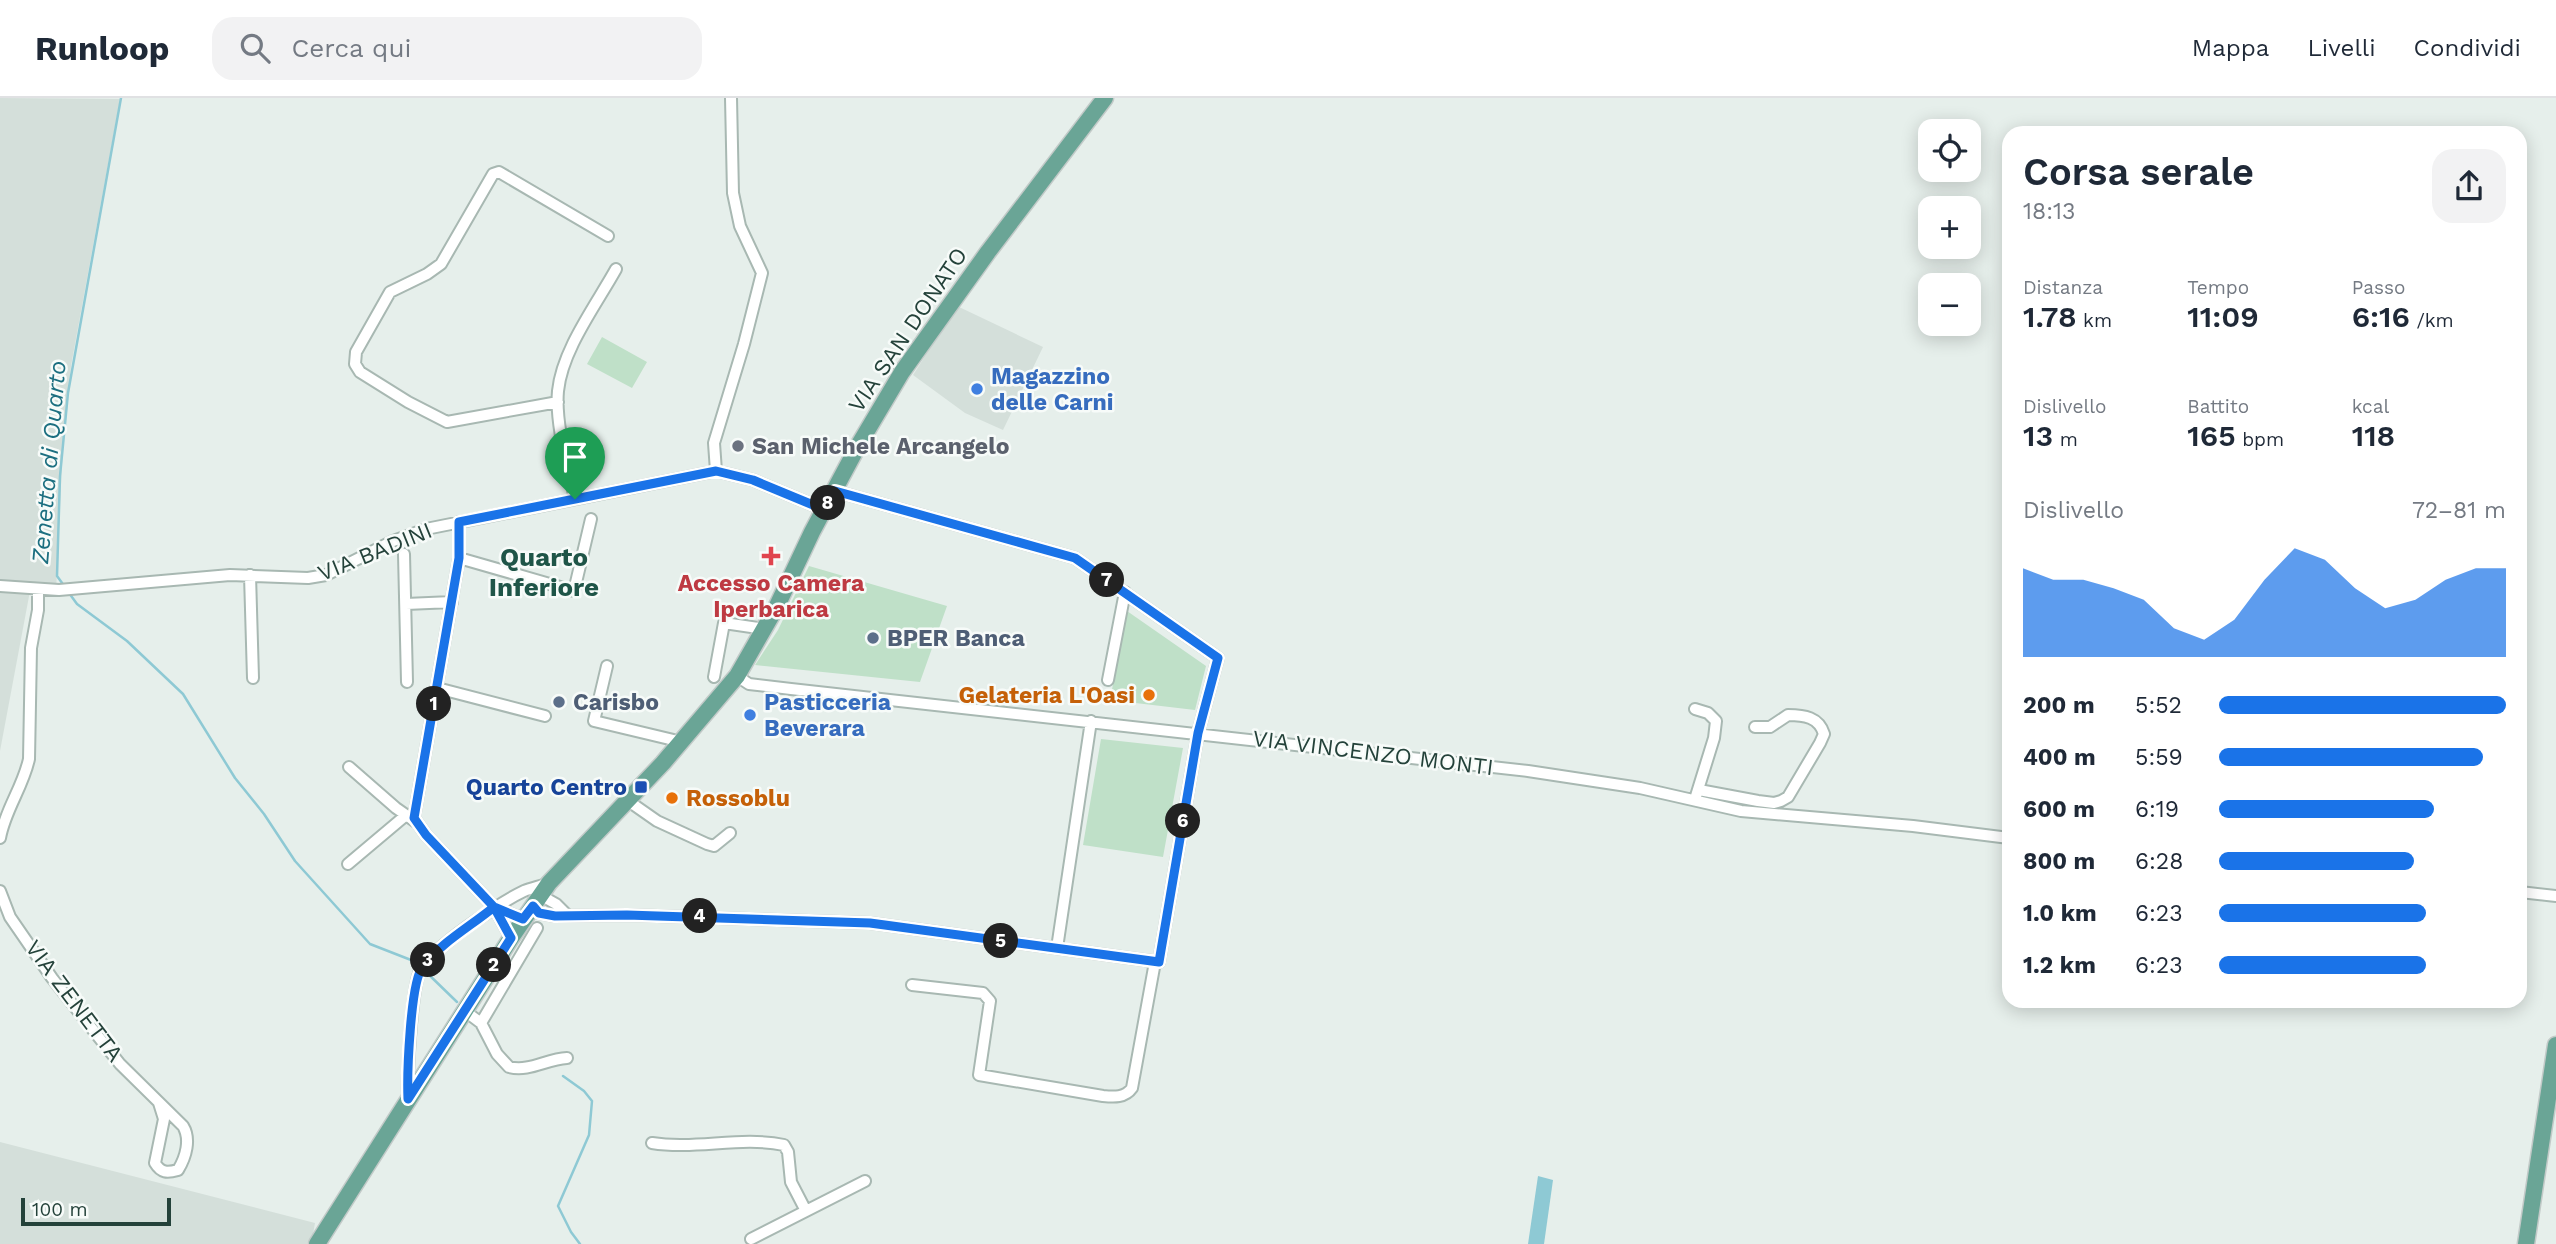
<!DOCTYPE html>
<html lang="it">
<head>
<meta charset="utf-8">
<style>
  :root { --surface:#fff; --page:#f2f2f3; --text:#1f2937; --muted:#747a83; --line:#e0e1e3; --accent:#1a73e8 }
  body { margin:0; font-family:"Work Sans",sans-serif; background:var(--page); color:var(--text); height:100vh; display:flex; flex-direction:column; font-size:26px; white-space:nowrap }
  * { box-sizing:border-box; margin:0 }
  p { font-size:23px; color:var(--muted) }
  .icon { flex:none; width:38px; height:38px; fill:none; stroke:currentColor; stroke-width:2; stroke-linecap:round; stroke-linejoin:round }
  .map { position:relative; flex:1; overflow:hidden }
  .panel { position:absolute; left:2002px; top:28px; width:525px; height:882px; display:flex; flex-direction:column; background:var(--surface); border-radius:21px; box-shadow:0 4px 18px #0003 }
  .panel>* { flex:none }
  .tools { position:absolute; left:1918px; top:21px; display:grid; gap:14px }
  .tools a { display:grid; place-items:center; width:63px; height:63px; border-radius:14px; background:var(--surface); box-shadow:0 4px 18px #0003; font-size:35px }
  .scale { position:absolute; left:21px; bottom:18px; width:150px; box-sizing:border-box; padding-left:7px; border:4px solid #24423a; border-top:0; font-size:19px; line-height:24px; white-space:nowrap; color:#24423a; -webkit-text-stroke:5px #f7fbf9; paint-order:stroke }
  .pin { position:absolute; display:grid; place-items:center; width:60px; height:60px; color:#fff; margin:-72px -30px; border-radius:50% 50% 50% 0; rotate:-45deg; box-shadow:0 0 7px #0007 }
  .pin .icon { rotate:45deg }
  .km { position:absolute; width:35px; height:35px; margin:-18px; border-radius:50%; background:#222; color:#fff; font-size:19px; line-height:35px; text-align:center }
  .round { display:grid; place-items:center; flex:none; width:74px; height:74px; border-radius:21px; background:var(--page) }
  .headline { display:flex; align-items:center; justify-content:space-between; height:119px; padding:0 21px }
  h1 { font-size:38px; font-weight:600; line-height:52px }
  .figures { display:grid; grid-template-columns:repeat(3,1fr); gap:10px; height:119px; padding:7px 21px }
  .figures div { display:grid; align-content:center }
  .figures b { font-size:30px; font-weight:600 }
  .figures small { font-size:19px; font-weight:400 }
  .figures p { font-size:19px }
  .chart { height:196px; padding:14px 21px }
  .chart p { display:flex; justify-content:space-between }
  .chart svg { width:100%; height:126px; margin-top:7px; fill:var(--accent); opacity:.7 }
  ul { padding:0 21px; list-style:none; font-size:23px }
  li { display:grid; grid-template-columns:112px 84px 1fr; align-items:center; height:52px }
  li i { height:18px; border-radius:9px; background:var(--accent) }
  header { display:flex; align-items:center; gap:42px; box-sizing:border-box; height:98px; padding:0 35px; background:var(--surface); border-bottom:2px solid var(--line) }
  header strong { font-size:33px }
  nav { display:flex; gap:38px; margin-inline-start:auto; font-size:24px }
  .search { width:490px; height:63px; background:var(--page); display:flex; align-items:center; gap:18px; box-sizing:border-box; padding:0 24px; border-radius:21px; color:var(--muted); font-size:26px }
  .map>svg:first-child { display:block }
  .built { fill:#d4dfda }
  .green { fill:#bfe0c8 }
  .water { fill:#8ec9d4 }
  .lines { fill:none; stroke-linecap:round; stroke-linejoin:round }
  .stream { stroke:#8ec9d4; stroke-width:2.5 }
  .minor-casing { stroke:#a8b8b2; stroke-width:14 }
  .primary-casing { stroke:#c2cac8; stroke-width:19 }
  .minor { stroke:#fff; stroke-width:10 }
  .primary { stroke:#6aa596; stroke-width:16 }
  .route-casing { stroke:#fff; stroke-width:14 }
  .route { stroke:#1a73e8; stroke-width:9 }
  .shop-dot { fill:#3f7fe0; stroke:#f7fbf9; stroke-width:2.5 }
  .worship-dot { fill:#6b7280; stroke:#f7fbf9; stroke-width:2.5 }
  .health-dot { fill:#e0444e; stroke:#f7fbf9; stroke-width:2.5 }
  .service-dot { fill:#5c6f8a; stroke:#f7fbf9; stroke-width:2.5 }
  .food-dot { fill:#e8710a; stroke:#f7fbf9; stroke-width:2.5 }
  .transit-dot { fill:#1a4fb4; stroke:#f7fbf9; stroke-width:2.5 }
  .labels { text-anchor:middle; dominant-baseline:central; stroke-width:5; stroke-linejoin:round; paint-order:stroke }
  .street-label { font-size:23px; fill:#24423a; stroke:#f7fbf9 }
  .shop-label { font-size:23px; font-weight:bold; fill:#366cbe; stroke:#f7fbf9; text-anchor:start }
  .worship-label { font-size:23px; font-weight:bold; fill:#5b616d; stroke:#f7fbf9; text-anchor:start }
  .health-label { font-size:23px; font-weight:bold; fill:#be3a42; stroke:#f7fbf9 }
  .service-label { font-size:23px; font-weight:bold; fill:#4e5e75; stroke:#f7fbf9; text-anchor:start }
  .food-label { font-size:23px; font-weight:bold; fill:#c56008; stroke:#f7fbf9; text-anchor:end }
  .transit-label { font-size:23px; font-weight:bold; fill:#164399; stroke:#f7fbf9; text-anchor:end }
  .water-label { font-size:24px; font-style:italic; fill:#1c6f80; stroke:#f7fbf9 }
  .quarter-label { font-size:26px; font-weight:bold; fill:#1f5548; stroke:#f7fbf9 }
</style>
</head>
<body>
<header>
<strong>Runloop</strong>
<div class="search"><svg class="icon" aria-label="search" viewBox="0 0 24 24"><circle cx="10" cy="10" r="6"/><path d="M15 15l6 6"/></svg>Cerca qui</div>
<nav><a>Mappa</a><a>Livelli</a><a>Condividi</a></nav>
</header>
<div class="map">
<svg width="2556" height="1146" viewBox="0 0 2556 1146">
  <rect width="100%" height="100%" fill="#e6efeb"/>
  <!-- built -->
  <path class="built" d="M 0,0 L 120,1 L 71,268 L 63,345 L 56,494 L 30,493 L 0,653 Z
    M 957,208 L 1043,249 L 1003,332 L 965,315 L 913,277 Z
    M 0,1044 L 315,1125 L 313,1136 L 307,1146 L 0,1146 Z"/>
  <!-- green -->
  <path class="green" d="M 602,239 L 647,264 L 632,290 L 587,266 Z
    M 809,468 L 947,508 L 920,584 L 755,567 L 778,532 Z
    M 1127,513 L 1206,568 L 1195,612 L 1110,602 Z
    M 1101,641 L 1183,650 L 1163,759 L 1083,747 Z"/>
  <!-- water -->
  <path class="water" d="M 1538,1078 L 1553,1082 L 1544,1146 L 1528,1146 Z"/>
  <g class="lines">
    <!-- stream -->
    <path class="stream" d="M 65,489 L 57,478 L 60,378 L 68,295 L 121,0
      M 69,495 L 77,506 L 127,543 L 183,596 L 235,680 L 264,716 L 295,763 L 370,846 L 411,862 L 420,869
      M 425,873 L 457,904
      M 563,978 L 584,993 L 592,1003 L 589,1037 L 558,1108 L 571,1134 L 580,1146"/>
    <defs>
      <path id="minor" d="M 558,304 L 447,324 L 408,304 L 360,274 L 355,266 L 356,254 L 390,194 L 427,176 L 441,166 L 493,76 L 499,74 L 608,138
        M 716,373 L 714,345 L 744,246 L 762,175 L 740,128 L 733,95 L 731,0
        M 575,401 C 568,369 555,326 558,293 C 562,252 596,207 616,171
        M 459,424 L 459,460 L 414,720 L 426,737 L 494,809 L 511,840
        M 404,456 L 407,584
        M 459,460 L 574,493 L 591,421
        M 250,477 L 253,580
        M 0,488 L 59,492 L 230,477 L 308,480 L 326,477 L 393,443 L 426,431 L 716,373 L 753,382 L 825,412
        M 406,506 L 452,504
        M 607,568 L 594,623 L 682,644
        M 737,578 L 749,586 L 791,591 L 1528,673 L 1640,690 L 1741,713 L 1913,728 L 2009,740
        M 714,579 L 724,525 L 765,531
        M 1108,582 L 1125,494
        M 437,590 L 545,618
        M 1695,611 L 1708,615 L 1716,623 L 1714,640 L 1696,698
        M 349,669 L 396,710 L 416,724
        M 1699,692 L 1758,703 L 1774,705 L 1781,703 L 1788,699 L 1820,645 L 1824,636 C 1819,619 1804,617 1788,617 L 1770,629 L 1755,629
        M 627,702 L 657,723 L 707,746 L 714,748 L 730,735
        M 0,740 C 5,712 23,689 29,661 L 31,550 L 38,512 L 38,492
        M 348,766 L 405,718
        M 0,793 L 10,819 L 52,880 L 120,966 L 183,1028 C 191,1041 186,1059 178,1072 C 167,1075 161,1075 155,1065 L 164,1021 L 159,1005
        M 2520,794 L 2556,798
        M 540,797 L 556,806 L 567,817
        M 533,808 L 539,815 L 555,818 L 627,817 L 870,825 L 1159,864 L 1198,635 L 1218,560 L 1075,460 L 835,393
        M 494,809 L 523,821
        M 1057,850 L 1091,623
        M 912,887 L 983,895 L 990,903 L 979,977 L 1103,998 C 1114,999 1125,1000 1132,990 L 1155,864
        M 465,913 L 481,925 L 497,956 L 509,969 C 530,974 546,961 567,960
        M 481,925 L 537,830
        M 408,1000 C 407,979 411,888 421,871 C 434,849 499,805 524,793 C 532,790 541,788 549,785
        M 652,1045 C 695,1052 741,1038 784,1047 L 788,1054 L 791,1084 L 806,1113 L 751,1141
        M 806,1113 L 865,1083"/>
      <path id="primary" d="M 317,1146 L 511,840 L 549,785 L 663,665 L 737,578 L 777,508 L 812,434 L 858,348 L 902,274 L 988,154 L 1105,0
        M 2526,1146 L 2556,947"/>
    </defs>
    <!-- minor casing -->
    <use href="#minor" class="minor-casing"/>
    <!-- primary casing -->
    <use href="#primary" class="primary-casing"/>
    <!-- minor -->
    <use href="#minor" class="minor"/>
    <!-- primary -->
    <use href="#primary" class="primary"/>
  </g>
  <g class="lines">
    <defs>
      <path id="route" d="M 575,401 L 459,424 L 459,460 L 414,720 L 426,737 L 494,809 L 511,840 L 408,1001 C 407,978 410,884 423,868 C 442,844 471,828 494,809 L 523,821 L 533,808 L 539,815 L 555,818 L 627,817 L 870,825 L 1159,864 L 1198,635 L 1218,560 L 1075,460 L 835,393 L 825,412 L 753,382 L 716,373 L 575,401"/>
    </defs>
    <!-- route casing -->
    <use href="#route" class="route-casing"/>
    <!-- route -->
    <use href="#route" class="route"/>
  </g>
  <!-- markers -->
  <g class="shop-dot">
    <circle cx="977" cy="291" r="7"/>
    <circle cx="750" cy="617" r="7"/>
  </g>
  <circle class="worship-dot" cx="738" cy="348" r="7"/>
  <path class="health-dot" d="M767.5 447.5h7v7h7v7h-7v7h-7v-7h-7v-7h7z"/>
  <g class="service-dot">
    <circle cx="873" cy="540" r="7"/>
    <circle cx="559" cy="604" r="7"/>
  </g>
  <g class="food-dot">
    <circle cx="1149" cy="597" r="7"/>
    <circle cx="672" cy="700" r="7"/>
  </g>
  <rect class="transit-dot" x="634" y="682" width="14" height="14" rx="3.5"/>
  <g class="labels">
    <!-- street labels -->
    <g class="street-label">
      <text transform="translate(908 232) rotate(-56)">VIA SAN DONATO</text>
      <text transform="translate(375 454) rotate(-22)">VIA BADINI</text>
      <text transform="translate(1373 655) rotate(7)">VIA VINCENZO MONTI</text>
      <text transform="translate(74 903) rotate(53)">VIA ZENETTA</text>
    </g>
    <!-- shop labels -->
    <g class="shop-label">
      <text x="991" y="278">Magazzino<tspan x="991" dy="26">delle Carni</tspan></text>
      <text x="764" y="604">Pasticceria<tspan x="764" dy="26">Beverara</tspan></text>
    </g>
    <!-- worship labels -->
    <g class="worship-label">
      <text x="752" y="348">San Michele Arcangelo</text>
    </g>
    <!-- health labels -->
    <g class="health-label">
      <text x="771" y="485">Accesso Camera<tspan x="771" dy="26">Iperbarica</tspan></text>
    </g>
    <!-- service labels -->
    <g class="service-label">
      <text x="887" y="540">BPER Banca</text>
      <text x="573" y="604">Carisbo</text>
    </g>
    <!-- food labels -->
    <g class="food-label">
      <text x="1135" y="597">Gelateria L'Oasi</text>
      <text x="686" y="700" text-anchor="start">Rossoblu</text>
    </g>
    <!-- transit labels -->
    <g class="transit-label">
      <text x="627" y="689">Quarto Centro</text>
    </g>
    <!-- water labels -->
    <g class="water-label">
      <text transform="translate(49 364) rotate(-85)">Zenetta di Quarto</text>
    </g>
    <!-- quarter labels -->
    <g class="quarter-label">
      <text x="544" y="459">Quarto<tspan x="544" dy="30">Inferiore</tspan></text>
    </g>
  </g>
</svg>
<div class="tools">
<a><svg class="icon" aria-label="locate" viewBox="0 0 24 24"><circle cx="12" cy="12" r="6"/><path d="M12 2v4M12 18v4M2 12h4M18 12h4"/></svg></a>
<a>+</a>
<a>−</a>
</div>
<div class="scale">100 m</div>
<div class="pin" style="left:575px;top:401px;background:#1e9e55"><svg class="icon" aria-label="arrive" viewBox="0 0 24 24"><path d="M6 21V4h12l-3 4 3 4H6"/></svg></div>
<b class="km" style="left:434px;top:606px">1</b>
<b class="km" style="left:494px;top:867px">2</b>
<b class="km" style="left:428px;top:862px">3</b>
<b class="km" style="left:700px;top:818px">4</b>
<b class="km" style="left:1001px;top:843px">5</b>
<b class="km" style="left:1183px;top:723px">6</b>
<b class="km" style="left:1107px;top:482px">7</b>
<b class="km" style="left:828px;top:405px">8</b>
<section class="panel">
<div class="headline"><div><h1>Corsa serale</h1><p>18:13</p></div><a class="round"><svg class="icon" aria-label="share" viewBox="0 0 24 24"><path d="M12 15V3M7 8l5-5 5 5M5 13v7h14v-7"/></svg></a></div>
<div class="figures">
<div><p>Distanza</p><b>1.78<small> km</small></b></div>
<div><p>Tempo</p><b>11:09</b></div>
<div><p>Passo</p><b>6:16<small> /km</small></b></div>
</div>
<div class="figures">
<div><p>Dislivello</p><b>13<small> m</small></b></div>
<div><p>Battito</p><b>165<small> bpm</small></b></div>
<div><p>kcal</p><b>118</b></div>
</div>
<div class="chart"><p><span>Dislivello</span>72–81 m</p>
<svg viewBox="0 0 160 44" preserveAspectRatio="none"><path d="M0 44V13L10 17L20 17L30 20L40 24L50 34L60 38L70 31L80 17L90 6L100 10L110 20L120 27L130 24L140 17L150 13L160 13V44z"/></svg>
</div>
<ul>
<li><b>200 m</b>5:52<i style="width:100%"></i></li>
<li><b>400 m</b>5:59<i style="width:92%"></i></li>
<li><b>600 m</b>6:19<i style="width:75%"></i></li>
<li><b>800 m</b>6:28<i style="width:68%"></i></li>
<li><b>1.0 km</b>6:23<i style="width:72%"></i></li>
<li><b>1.2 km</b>6:23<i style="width:72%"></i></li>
</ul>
</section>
</div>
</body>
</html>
